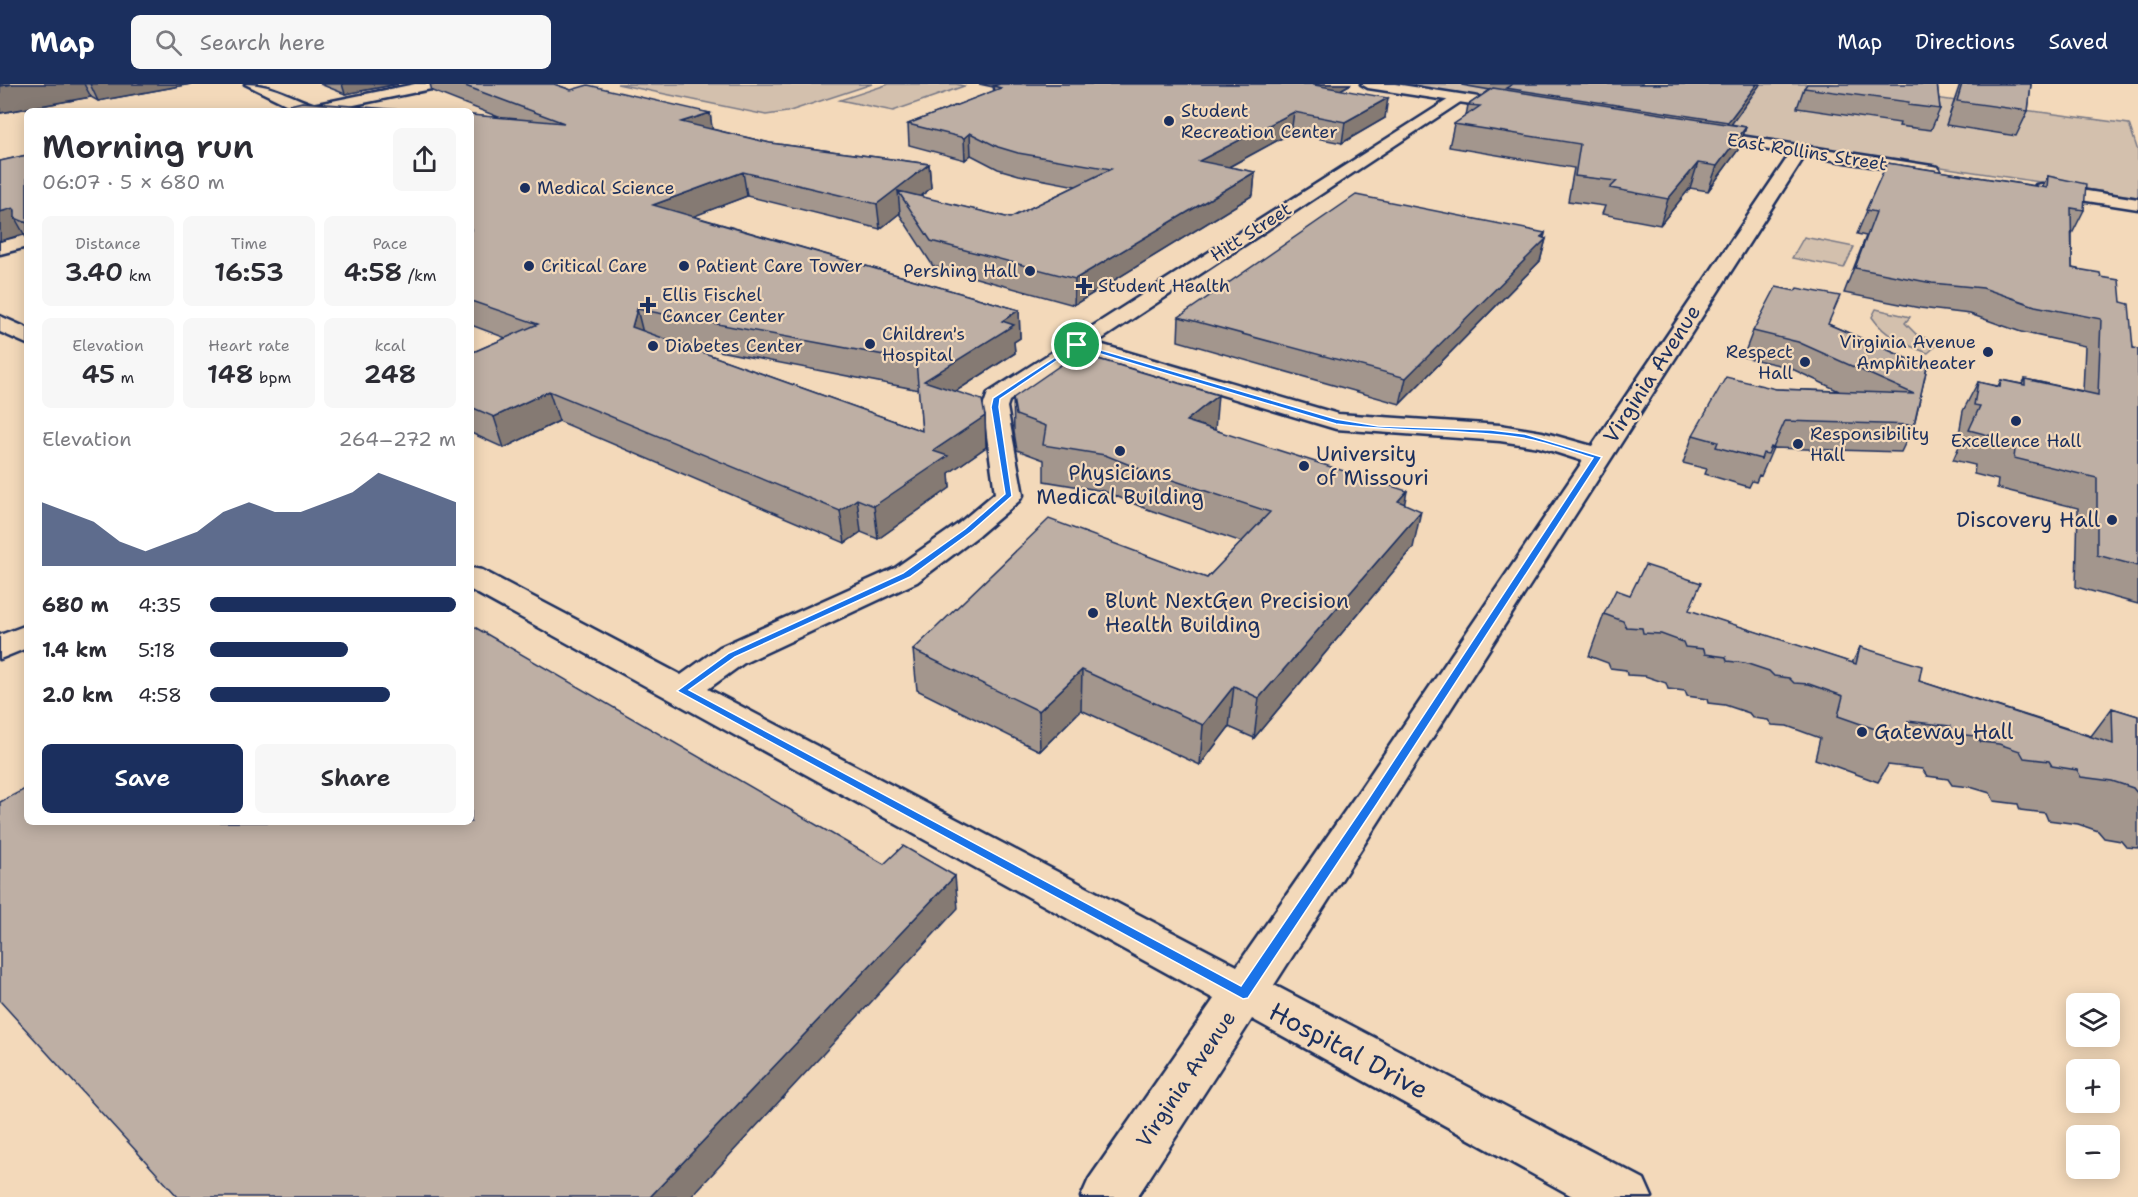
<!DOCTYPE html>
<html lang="en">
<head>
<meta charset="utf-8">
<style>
  :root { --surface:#fff; --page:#f7f7f7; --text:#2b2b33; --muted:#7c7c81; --accent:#1b2f5e }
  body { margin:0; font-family:"Shantell Sans",sans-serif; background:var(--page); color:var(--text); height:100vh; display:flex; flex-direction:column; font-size:22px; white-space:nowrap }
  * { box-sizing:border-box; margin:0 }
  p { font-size:20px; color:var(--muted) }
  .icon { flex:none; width:33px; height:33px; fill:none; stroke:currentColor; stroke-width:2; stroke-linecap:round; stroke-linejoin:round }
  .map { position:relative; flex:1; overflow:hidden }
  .side { position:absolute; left:24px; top:24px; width:450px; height:717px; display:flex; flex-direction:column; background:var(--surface); border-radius:9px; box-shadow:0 3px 15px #0003 }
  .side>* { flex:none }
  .buttons { position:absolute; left:2066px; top:909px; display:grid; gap:12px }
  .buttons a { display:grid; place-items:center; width:54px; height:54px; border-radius:9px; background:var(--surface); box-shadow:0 3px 15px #0003; font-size:30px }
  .pin { position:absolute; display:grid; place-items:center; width:51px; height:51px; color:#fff; margin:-26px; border:3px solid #fff; border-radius:50%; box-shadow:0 2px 6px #0007 }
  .round { display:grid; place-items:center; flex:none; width:63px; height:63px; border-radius:9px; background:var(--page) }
  .head { display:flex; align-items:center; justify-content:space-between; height:102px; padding:0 18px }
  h1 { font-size:33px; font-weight:600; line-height:45px }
  .metrics { display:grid; grid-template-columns:repeat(3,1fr); gap:9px; height:102px; padding:6px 18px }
  .metrics div { display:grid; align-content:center; border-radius:9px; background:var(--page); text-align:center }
  .metrics b { font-size:26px; font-weight:600 }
  .metrics small { font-size:16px; font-weight:400 }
  .metrics p { font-size:16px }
  .chart { height:168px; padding:12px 18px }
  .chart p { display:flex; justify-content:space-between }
  .chart svg { width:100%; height:108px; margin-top:6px; fill:var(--accent); opacity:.7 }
  .button { display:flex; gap:12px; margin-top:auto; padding:12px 18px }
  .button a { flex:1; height:69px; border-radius:9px; background:var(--accent); color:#fff; font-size:24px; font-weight:600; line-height:69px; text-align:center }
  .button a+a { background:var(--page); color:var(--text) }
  ul { padding:0 18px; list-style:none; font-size:20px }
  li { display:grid; grid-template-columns:96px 72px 1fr; align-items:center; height:45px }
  li i { height:15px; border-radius:8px; background:var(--accent) }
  header { display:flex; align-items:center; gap:36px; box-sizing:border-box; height:84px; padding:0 30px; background:var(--accent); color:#fff }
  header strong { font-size:28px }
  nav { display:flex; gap:33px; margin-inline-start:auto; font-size:21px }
  .search { width:420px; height:54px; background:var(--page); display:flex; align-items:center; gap:15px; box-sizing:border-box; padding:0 21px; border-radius:9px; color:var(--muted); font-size:22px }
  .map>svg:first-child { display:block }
  .green { fill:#d3c0ad; stroke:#777886; stroke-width:1.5 }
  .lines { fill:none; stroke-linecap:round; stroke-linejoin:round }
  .street-casing { stroke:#1b2f5e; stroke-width:5 }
  .secondary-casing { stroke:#1b2f5e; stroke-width:5 }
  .street { fill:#f3d9ba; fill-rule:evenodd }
  .secondary { fill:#f3d9ba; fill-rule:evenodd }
  .wall { fill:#a3968d; stroke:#1b2f5e; stroke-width:1.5; fill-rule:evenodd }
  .shaded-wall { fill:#857a73; stroke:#1b2f5e; stroke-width:1.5 }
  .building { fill:#beafa4; stroke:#1b2f5e; stroke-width:1.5; fill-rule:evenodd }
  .route { fill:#1a73e8; stroke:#fff; stroke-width:1.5; fill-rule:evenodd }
  .poi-dot { fill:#1b2f5e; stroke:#f3d9ba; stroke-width:2 }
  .labels { text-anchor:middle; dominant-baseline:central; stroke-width:4.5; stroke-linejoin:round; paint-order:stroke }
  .far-poi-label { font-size:18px; fill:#1b2f5e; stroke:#f3d9ba; text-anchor:start }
  .far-street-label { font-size:18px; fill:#1b2f5e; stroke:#f3d9ba }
  .street-label { font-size:21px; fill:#1b2f5e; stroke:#f3d9ba }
  .poi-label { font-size:21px; fill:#1b2f5e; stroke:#f3d9ba; text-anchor:start }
  .near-street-label { font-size:26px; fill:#1b2f5e; stroke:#f3d9ba }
</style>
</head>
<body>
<header>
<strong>Map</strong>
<div class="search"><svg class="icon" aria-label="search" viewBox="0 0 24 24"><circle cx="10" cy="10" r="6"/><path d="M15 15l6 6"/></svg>Search here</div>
<nav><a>Map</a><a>Directions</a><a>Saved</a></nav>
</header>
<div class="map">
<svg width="2138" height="1113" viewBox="0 0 2138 1113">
  <rect width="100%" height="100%" fill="#f3d9ba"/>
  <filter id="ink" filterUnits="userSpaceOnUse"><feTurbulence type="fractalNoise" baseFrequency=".0167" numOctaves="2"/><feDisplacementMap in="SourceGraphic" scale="12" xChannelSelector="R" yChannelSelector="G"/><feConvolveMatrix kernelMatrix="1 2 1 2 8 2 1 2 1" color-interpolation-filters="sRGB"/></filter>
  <g filter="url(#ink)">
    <!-- green -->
    <path class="green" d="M 617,0 L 872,0 L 787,28 L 766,31 Z
      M 889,0 L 956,0 L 964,2 L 893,27 L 840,16 Z
      M 1397,0 L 1830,0 L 2129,40 L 2138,67 L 2138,113 Z
      M 1804,153 L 1854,163 L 1844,184 L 1792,174 Z
      M 1876,225 L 1910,233 L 1905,239 L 1917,251 L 1939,259 L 1928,269 C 1906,261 1885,253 1872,233 Z"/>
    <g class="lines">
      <defs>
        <path id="street" d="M 245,0 C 275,0 296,17 325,24 L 327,27 L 300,27 Z
          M 1457,10 L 1464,14 L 1462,17 L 1096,259 L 1338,330 L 1500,341 L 1542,348 L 1592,362 L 1794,64 L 1806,64 L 1808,67 L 1274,901 L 1644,1095 L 1652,1113 L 1574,1113 L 1252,935 L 1137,1113 L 1081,1113 L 1089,1095 L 1214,915 L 471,506 L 471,484 L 482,486 L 681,591 L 720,563 L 895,484 L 958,440 L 995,409 L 983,323 L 988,309 ZM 1081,269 L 1336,345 L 1500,357 L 1539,363 L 1583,377 L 1359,707 L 1237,882 L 708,605 L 744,579 L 917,498 L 978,452 L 1019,417 L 1023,411 L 1007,323 L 1009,317 Z
          M 27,151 L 27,163 L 0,170 L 0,158 Z
          M 0,232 L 27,244 L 27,260 L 0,248 Z
          M 27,541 L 27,564 L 0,575 L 0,551 Z"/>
        <path id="secondary" d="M 415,0 L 443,0 L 436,4 L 325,27 L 296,27 L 303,23 Z
          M 1361,0 L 1395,0 L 1517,19 L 1524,23 L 1517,27 L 1368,4 Z
          M 1696,45 L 1932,82 L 1938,83 L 1940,87 L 1938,91 L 1932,92 L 1690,53 L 1688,50 L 1690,47 Z
          M 2042,100 L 2138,115 L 2138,125 L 2036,109 L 2033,105 L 2036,101 Z"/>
      </defs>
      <!-- street casing -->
      <use href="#street" class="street-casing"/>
      <!-- secondary casing -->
      <use href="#secondary" class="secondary-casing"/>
      <!-- street -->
      <use href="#street" class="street"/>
      <!-- secondary -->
      <use href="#secondary" class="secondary"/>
    </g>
    <!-- wall -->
    <path class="wall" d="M 0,0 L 191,0 L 98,17 L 91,13 L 0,29 Z
      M 320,0 L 398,0 L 345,10 Z
      M 430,0 L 554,0 L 571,6 L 710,29 L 712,45 L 770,59 L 929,80 L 931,104 L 920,113 L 1010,134 L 1076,102 L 1019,91 L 998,85 L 971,71 L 965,76 L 909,61 L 908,40 L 994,7 L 993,3 L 979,0 L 1351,0 L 1340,6 L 1385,34 L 1342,59 L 1291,49 L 1229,83 L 1255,88 L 1253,111 L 1074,221 L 933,182 L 900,131 L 900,129 L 880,145 L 747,112 L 693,132 L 1019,226 L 1020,254 L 1014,258 L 1015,269 L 956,307 L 985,332 L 986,363 L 949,389 L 950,404 L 878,455 L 861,448 L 845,459 L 559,337 L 504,364 L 471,349 L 471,269 L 506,254 L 471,241 L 471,31 L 501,34 L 432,7 ZM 673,258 L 919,306 L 922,347 Z
      M 1462,0 L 1760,0 L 1731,40 L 1746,43 L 1738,66 L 1708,107 L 1690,104 L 1660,141 L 1602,130 L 1605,122 L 1568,117 L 1574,84 L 1449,63 L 1454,40 L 1466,32 L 1468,21 L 1490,6 L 1462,1 Z
      M 1937,0 L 1940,25 L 1931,46 L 1899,42 L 1900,39 L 1797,24 L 1804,4 Z
      M 1960,0 L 2031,0 L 2028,27 L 2016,52 L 1946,41 Z
      M 27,71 L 27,155 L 24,150 L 0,157 L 0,77 Z
      M 1887,79 L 2042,103 L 2048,92 L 2084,126 L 2072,150 L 2072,184 L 2101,193 L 2121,218 L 2133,264 L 2138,265 L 2138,520 L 2076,503 L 2078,424 L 1997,404 L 1998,396 L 1974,390 L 1975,381 L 1953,376 L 1964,351 L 1959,350 L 1963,327 L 1978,298 L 1998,302 L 2001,296 L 2022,300 L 2025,295 L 2083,307 L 2085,262 L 2021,248 L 1970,230 L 1920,224 L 1844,209 L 1866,152 L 1857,150 Z
      M 1545,149 L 1544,154 L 1546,155 L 1540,177 L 1400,320 L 1178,257 L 1179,233 Z
      M 1828,240 L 1927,283 L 1914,341 L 1901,368 L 1773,364 L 1761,392 L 1759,391 L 1756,398 L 1752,397 L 1749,403 L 1705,390 L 1707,385 L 1683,379 L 1693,351 L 1776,305 L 1839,307 L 1788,283 L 1743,273 L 1753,247 Z
      M 1013,314 L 1215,346 L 1405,420 L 1413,464 L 1254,654 L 1229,643 L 1200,681 L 1081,626 L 1040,667 L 917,606 L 913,566 L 1207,494 L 1242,458 L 1144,424 L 1104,407 L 1044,397 L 1044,376 L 1017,366 L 1014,348 Z
      M 1630,511 L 1690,527 L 1852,579 L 1860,563 L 1919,597 L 2091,652 L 2112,624 L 2138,632 L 2138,764 L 2126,763 L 2121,757 L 2104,754 L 2098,747 L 2078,740 L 2048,736 L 2045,729 L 2020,726 L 2018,720 L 1994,717 L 1990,709 L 1970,703 L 1952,701 L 1948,695 L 1927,692 L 1922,685 L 1888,681 L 1878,698 L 1815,675 L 1820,654 L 1787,642 L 1772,641 L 1768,636 L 1753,634 L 1749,629 L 1725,621 L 1708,619 L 1707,615 L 1687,612 L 1685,607 L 1668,605 L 1666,599 L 1645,592 L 1627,591 L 1626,586 L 1610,584 L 1608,579 L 1589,572 L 1604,530 Z"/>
    <!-- shaded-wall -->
    <path class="shaded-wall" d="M 13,0 L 84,0 L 91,13 L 0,29 L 0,2 Z
      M 90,0 L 191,0 L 98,17 Z
      M 342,0 L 398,0 L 345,10 Z
      M 1316,0 L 1351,0 L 1312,21 L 1314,1 Z
      M 1757,0 L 1760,0 L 1759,2 L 1725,49 L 1728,38 Z
      M 1388,14 L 1385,34 L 1342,59 L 1345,38 Z
      M 1294,28 L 1291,49 L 1197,100 L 1199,77 Z
      M 710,29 L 713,50 L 681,38 Z
      M 1746,43 L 1738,66 L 1708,107 L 1717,82 Z
      M 970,49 L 971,71 L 965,76 L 964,54 Z
      M 1698,79 L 1690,104 L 1660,141 L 1668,115 Z
      M 929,80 L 931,104 L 908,122 L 898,107 L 900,129 L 880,145 L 877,120 Z
      M 743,88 L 747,112 L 658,146 L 653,121 Z
      M 1255,88 L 1253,111 L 1074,221 L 1075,195 Z
      M 13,124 L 19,135 L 15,134 L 24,150 L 0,157 L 0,128 Z
      M 1545,149 L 1543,158 L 1546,155 L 1540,177 L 1400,320 L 1406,294 Z
      M 637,225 L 644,253 L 632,243 Z
      M 1019,226 L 1020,254 L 1014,258 L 1015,269 L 927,326 L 924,297 L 1002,237 Z
      M 549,307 L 559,337 L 504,364 L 494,333 Z
      M 1218,311 L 1215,346 L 1186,337 Z
      M 985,332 L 986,363 L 949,389 L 950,404 L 878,455 L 874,422 L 933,367 Z
      M 1407,407 L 1400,444 L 1398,417 Z
      M 857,415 L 861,448 L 845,459 L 840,427 Z
      M 1421,427 L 1413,464 L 1254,654 L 1259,614 Z
      M 1082,586 L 1081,626 L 1040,667 L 1039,627 Z
      M 1234,602 L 1229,643 L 1200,681 L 1203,641 Z
      M 955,792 L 958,824 L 691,1113 L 650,1113 Z"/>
    <!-- building -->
    <path class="building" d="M 0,0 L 13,0 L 0,2 Z
      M 460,0 L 554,0 L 571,6 L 588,1 L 710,29 L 681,38 L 770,59 L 929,80 L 877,120 L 743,88 L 653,121 L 1019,226 L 1002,237 L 1014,241 L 924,297 L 982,316 L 985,332 L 933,367 L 948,372 L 874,422 L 857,415 L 840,427 L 549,307 L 494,333 L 471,323 L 471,269 L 538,240 L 471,217 L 471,31 L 564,39 ZM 637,225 L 916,277 L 922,347 L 632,243 Z
      M 1000,0 L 1316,0 L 1314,1 L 1388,14 L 1345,38 L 1294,28 L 1199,77 L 1255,88 L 1075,195 L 931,157 L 898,107 L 1010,134 L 1111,85 L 1018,69 L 998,63 L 970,49 L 964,54 L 908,40 L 1001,4 L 993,2 Z
      M 1513,0 L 1757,0 L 1728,38 L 1506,4 Z
      M 1807,0 L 1937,0 L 1940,25 L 1908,21 L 1909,18 L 1804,4 Z
      M 1962,0 L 2031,0 L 2028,27 L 1957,17 Z
      M 1493,4 L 1746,43 L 1717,82 L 1698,79 L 1668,115 L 1610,104 L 1617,97 L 1575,92 L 1580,60 L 1454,40 L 1480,22 L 1468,21 Z
      M 302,18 L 414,27 L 264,27 Z
      M 27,71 L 27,139 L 15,134 L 15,126 L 13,124 L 0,128 L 0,77 Z
      M 1887,79 L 2047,104 L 2048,92 L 2086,100 L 2084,126 L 2071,124 L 2072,184 L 2100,189 L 2101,193 L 2119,196 L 2121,218 L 2129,220 L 2133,264 L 2138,265 L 2138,482 L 2097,471 L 2097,394 L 2014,374 L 2015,366 L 1990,360 L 1992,352 L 1969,346 L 1980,322 L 1974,321 L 1978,298 L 2000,303 L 2001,296 L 2025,301 L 2025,295 L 2098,311 L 2101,235 L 2035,222 L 1983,204 L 1932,199 L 1855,184 L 1876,128 L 1866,126 Z
      M 1356,111 L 1545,149 L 1541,153 L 1546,155 L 1406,294 L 1179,233 Z
      M 1776,203 L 1795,207 L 1797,204 L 1840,212 L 1828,240 L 1927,283 L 1914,341 L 1785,337 L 1773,364 L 1771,363 L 1768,370 L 1763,369 L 1761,375 L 1716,363 L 1718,358 L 1693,351 L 1726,293 L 1776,305 L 1914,310 L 1798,258 L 1753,247 Z
      M 1078,269 L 1218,311 L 1186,337 L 1407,407 L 1398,417 L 1421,427 L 1259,614 L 1234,602 L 1203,641 L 1082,586 L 1039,627 L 913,566 L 1049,435 L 1207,494 L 1270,428 L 1145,387 L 1105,371 L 1043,361 L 1046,342 L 1016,331 L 1013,314 Z
      M 1645,481 L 1701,499 L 1689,526 L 1856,580 L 1860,563 L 1922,582 L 1919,597 L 2113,660 L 2112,624 L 2138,632 L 2138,710 L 2133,704 L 2112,697 L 2081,693 L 2077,686 L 2052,682 L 2049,677 L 2024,674 L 2020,667 L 1999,660 L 1981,658 L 1976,652 L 1954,650 L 1950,642 L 1908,637 L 1904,655 L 1838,632 L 1843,612 L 1809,600 L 1794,599 L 1789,594 L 1774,592 L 1769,587 L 1745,579 L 1727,577 L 1726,573 L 1705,570 L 1704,565 L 1685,563 L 1683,558 L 1661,550 L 1643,549 L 1642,544 L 1626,543 L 1623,537 L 1604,530 L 1616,506 L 1630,511 Z
      M 471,541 L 884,780 L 903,762 L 955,792 L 650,1113 L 178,1113 L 0,917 L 0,718 L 27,704 L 27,738 L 471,738 Z"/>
  </g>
  <!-- route -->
  <path class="route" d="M 1077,259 L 1336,335 L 1378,342 L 1491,346 L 1525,350 L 1602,373 L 1377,720 L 1248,914 L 1243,915 L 677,607 L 729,569 L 903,489 L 965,445 L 1005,410 L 991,323 L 993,314 ZM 1077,263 L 1336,340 C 1398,349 1461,344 1523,354 C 1546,358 1570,367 1593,374 L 1369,714 L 1241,902 L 689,606 L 735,573 L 910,493 L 971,448 L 1012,412 L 999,323 L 1000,315 Z"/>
  <!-- markers -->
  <g class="poi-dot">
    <circle cx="1169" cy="37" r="6"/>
    <circle cx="525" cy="104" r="6"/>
    <circle cx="529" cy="182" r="6"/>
    <circle cx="684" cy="182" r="6"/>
    <circle cx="1030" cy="187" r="6"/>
    <path d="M1081 193h6v6h6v6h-6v6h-6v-6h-6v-6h6z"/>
    <path d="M645 212h6v6h6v6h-6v6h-6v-6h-6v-6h6z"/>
    <circle cx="870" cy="260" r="6"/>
    <circle cx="653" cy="262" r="6"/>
    <circle cx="1988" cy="268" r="6"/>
    <circle cx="1805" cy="278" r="6"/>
    <circle cx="2016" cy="337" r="6"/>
    <circle cx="1798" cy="360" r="6"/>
    <circle cx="1120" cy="367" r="6"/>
    <circle cx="1304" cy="382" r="6"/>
    <circle cx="2112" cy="436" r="6"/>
    <circle cx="1093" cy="529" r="6"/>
    <circle cx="1862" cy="648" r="6"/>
  </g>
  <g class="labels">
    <!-- far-poi labels -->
    <g class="far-poi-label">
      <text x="1181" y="27">Student<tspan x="1181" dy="21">Recreation Center</tspan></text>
      <text x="537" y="104">Medical Science</text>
      <text x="541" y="182">Critical Care</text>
      <text x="696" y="182">Patient Care Tower</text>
      <text x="1018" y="187" text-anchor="end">Pershing Hall</text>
      <text x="1098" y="202">Student Health</text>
      <text x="662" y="211">Ellis Fischel<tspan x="662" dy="21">Cancer Center</tspan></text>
      <text x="882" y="250">Children's<tspan x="882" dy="21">Hospital</tspan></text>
      <text x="1976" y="258" text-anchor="end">Virginia Avenue<tspan x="1976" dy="21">Amphitheater</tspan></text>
      <text x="665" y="262">Diabetes Center</text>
      <text x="1793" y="268" text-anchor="end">Respect<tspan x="1793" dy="21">Hall</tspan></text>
      <text x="1810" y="350">Responsibility<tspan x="1810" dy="21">Hall</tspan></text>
      <text x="2016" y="357" text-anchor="middle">Excellence Hall</text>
    </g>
    <!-- far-street labels -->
    <g class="far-street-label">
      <text transform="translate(1807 68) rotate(9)">East Rollins Street</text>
      <text transform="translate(1251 148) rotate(-33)">Hitt Street</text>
    </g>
    <!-- street labels -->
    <g class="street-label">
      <text transform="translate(1652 290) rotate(-57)">Virginia Avenue</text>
      <text transform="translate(1186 995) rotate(-56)">Virginia Avenue</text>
    </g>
    <!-- poi labels -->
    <g class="poi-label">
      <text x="1316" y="370">University<tspan x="1316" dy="24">of Missouri</tspan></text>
      <text x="1120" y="389" text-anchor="middle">Physicians<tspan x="1120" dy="24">Medical Building</tspan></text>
      <text x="2100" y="436" text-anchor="end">Discovery Hall</text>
      <text x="1105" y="517">Blunt NextGen Precision<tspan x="1105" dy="24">Health Building</tspan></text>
      <text x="1874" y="648">Gateway Hall</text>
    </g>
    <!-- near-street labels -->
    <g class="near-street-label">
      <text transform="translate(1349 966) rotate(28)">Hospital Drive</text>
    </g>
  </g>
</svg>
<div class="buttons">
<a><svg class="icon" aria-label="layers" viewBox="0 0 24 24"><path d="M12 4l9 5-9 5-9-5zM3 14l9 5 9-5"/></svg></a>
<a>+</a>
<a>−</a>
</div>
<div class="pin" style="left:1077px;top:261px;background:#1e9e55"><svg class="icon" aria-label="arrive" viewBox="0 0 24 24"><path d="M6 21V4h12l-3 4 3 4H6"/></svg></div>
<section class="side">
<div class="head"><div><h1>Morning run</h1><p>06:07 · 5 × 680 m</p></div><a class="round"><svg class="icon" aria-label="share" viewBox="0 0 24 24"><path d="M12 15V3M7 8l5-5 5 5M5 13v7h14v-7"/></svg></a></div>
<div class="metrics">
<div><p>Distance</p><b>3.40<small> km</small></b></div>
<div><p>Time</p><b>16:53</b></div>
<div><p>Pace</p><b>4:58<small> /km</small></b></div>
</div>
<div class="metrics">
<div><p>Elevation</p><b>45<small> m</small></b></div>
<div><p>Heart rate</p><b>148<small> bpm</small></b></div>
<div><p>kcal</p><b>248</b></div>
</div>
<div class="chart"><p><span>Elevation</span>264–272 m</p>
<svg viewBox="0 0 160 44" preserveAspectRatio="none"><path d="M0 44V18L10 22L20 26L30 34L40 38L50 34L60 30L70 22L80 18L90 22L100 22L110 18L120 14L130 6L140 10L150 14L160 18V44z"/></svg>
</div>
<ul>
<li><b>680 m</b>4:35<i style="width:100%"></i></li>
<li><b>1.4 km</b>5:18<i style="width:56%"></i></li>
<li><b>2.0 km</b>4:58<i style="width:73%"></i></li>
</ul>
<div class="button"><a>Save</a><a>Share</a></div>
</section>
</div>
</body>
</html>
